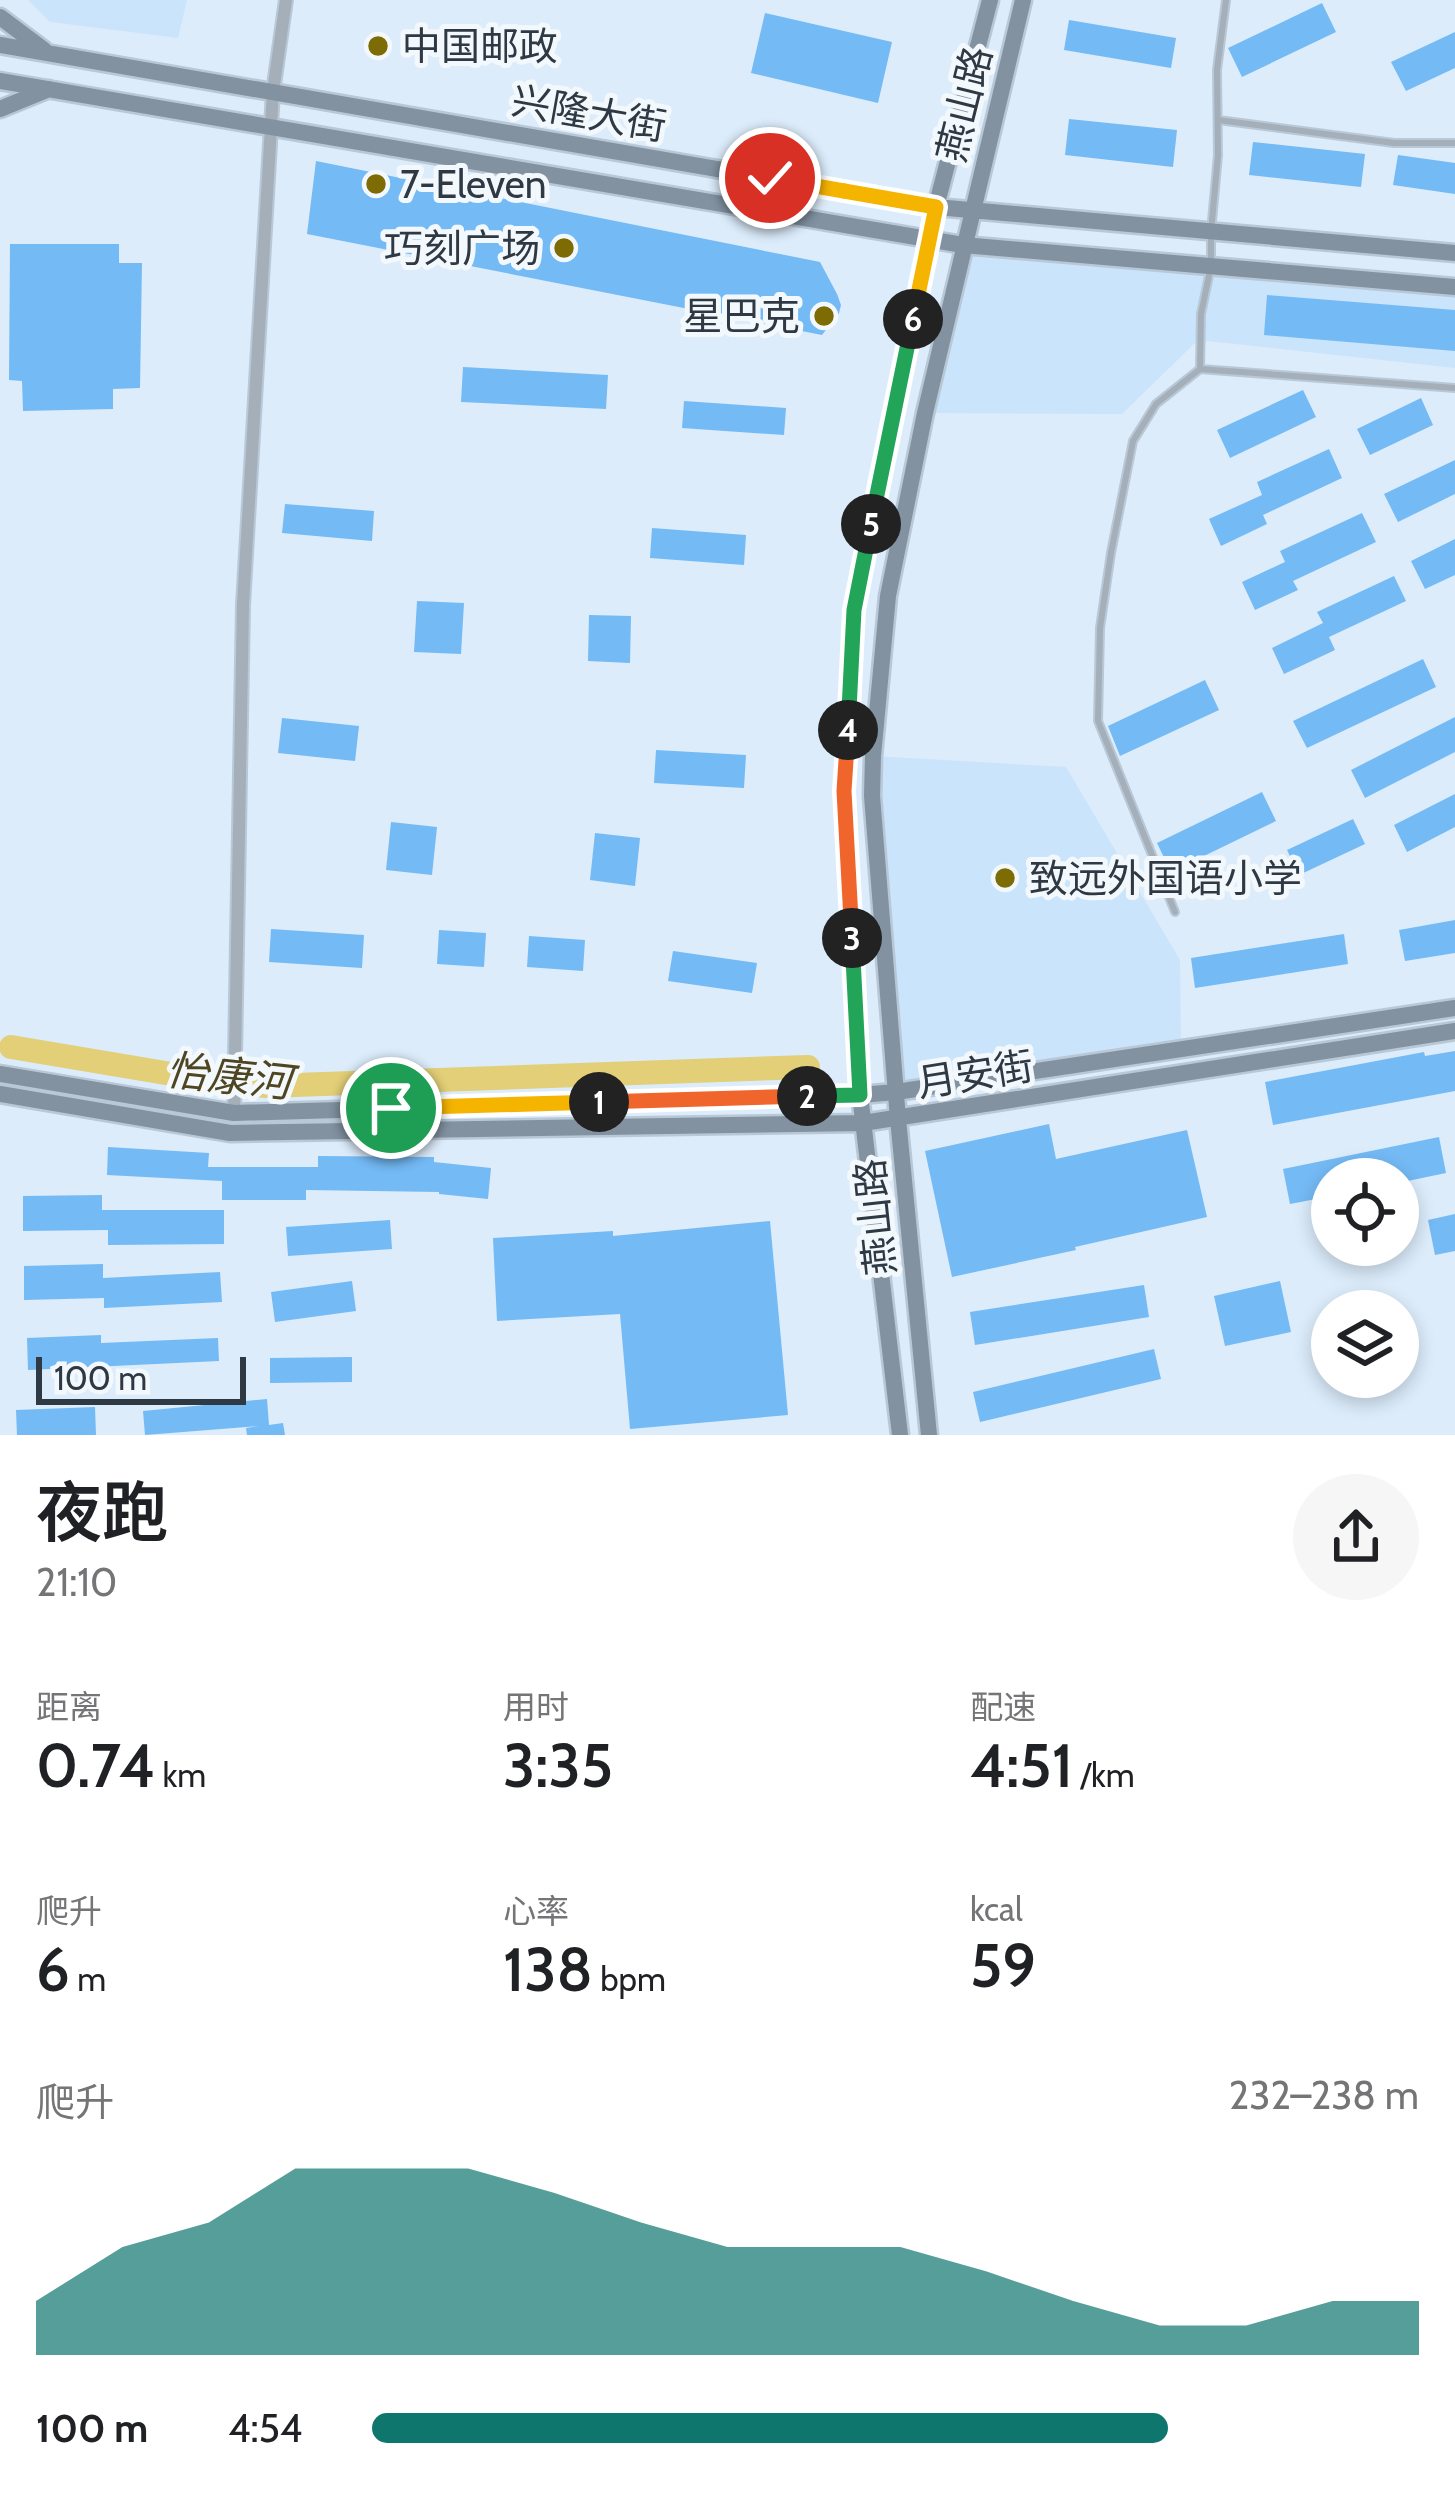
<!DOCTYPE html>
<html lang="zh">
<head>
<meta charset="utf-8">
<style>
  :root { --surface:#fff; --page:#f6f6f6; --text:#202124; --muted:#757577; --accent:#0f766e }
  body { margin:0; font-family:Cabin,"Noto Sans SC",sans-serif; background:var(--page); color:var(--text); height:100vh; display:flex; flex-direction:column; font-size:45px; white-space:nowrap }
  * { box-sizing:border-box; margin:0 }
  p { font-size:39px; color:var(--muted) }
  .icon { flex:none; width:66px; height:66px; fill:none; stroke:currentColor; stroke-width:2; stroke-linecap:round; stroke-linejoin:round }
  .map { position:relative; height:1435px; overflow:hidden }
  .side { display:flex; flex-direction:column; background:var(--surface); flex:1 }
  .side>* { flex:none }
  .buttons { position:absolute; left:1311px; top:1158px; display:grid; gap:24px }
  .buttons a { display:grid; place-items:center; width:108px; height:108px; border-radius:50%; background:var(--surface); box-shadow:0 6px 18px #0003; font-size:60px }
  .scale { position:absolute; left:36px; bottom:30px; width:210px; box-sizing:border-box; padding-left:12px; border:6px solid #2f3943; border-top:0; font-size:33px; line-height:42px; white-space:nowrap; color:#2f3943; -webkit-text-stroke:9px #f3f8fd; paint-order:stroke }
  .pin { position:absolute; display:grid; place-items:center; width:102px; height:102px; color:#fff; margin:-51px; border:6px solid #fff; border-radius:50%; box-shadow:0 3px 12px #0007 }
  .km { position:absolute; width:60px; height:60px; margin:-30px; border-radius:50%; background:#222; color:#fff; font-size:33px; line-height:60px; text-align:center }
  .round { display:grid; place-items:center; flex:none; width:126px; height:126px; border-radius:63px; background:var(--page) }
  .overview { display:flex; align-items:center; justify-content:space-between; height:204px; padding:0 36px }
  h1 { font-size:66px; font-weight:600; line-height:90px }
  .metrics { display:grid; grid-template-columns:repeat(3,1fr); gap:18px; height:204px; padding:12px 36px }
  .metrics div { display:grid; align-content:center }
  .metrics b { font-size:60px; font-weight:600 }
  .metrics small { font-size:33px; font-weight:400 }
  .metrics p { font-size:33px }
  .chart { height:336px; padding:24px 36px }
  .chart p { display:flex; justify-content:space-between }
  .chart svg { width:100%; height:216px; margin-top:12px; fill:var(--accent); opacity:.7 }
  ul { padding:0 36px; list-style:none; font-size:39px }
  li { display:grid; grid-template-columns:192px 144px 1fr; align-items:center; height:90px }
  li i { height:30px; border-radius:15px; background:var(--accent) }
  .map>svg:first-child { display:block }
  .built { fill:#c9e4fb }
  .lines { fill:none; stroke-linecap:round; stroke-linejoin:round }
  .river { stroke:#e2cf77; stroke-width:24 }
  .building { fill:#74baf5 }
  .lane-casing { stroke:#b9c8d6; stroke-width:10 }
  .street-casing { stroke:#b9c8d6; stroke-width:16 }
  .secondary-casing { stroke:#b9c8d6; stroke-width:21 }
  .lane { stroke:#a4afb9; stroke-width:6 }
  .street { stroke:#a4afb9; stroke-width:12 }
  .secondary { stroke:#8292a1; stroke-width:16 }
  .split-1-casing { stroke:#fff; stroke-width:24 }
  .split-2-casing { stroke:#fff; stroke-width:24 }
  .split-3-casing { stroke:#fff; stroke-width:24 }
  .split-4-casing { stroke:#fff; stroke-width:24 }
  .split-5-casing { stroke:#fff; stroke-width:24 }
  .split-6-casing { stroke:#fff; stroke-width:24 }
  .split-7-casing { stroke:#fff; stroke-width:24 }
  .split-8-casing { stroke:#fff; stroke-width:24 }
  .split-1 { stroke:#f5b400; stroke-width:15 }
  .split-2 { stroke:#f0652b; stroke-width:15 }
  .split-3 { stroke:#22a559; stroke-width:15 }
  .split-4 { stroke:#f0652b; stroke-width:15 }
  .split-5 { stroke:#22a559; stroke-width:15 }
  .split-6 { stroke:#22a559; stroke-width:15 }
  .split-7 { stroke:#f5b400; stroke-width:15 }
  .split-8 { stroke:#f5b400; stroke-width:15 }
  .poi-dot { fill:#7d6b03; stroke:#f3f8fd; stroke-width:4.5 }
  .labels { text-anchor:middle; dominant-baseline:central; stroke-width:10; stroke-linejoin:round; paint-order:stroke }
  .poi-label { font-size:39px; fill:#2f3943; stroke:#f3f8fd; text-anchor:start }
  .street-label { font-size:39px; fill:#2f3943; stroke:#f3f8fd }
  .water-label { font-size:42px; font-style:italic; fill:#4e4620; stroke:#f3f8fd }
</style>
</head>
<body>
<div class="map">
<svg width="1455" height="1435" viewBox="0 0 1455 1435">
  <rect width="100%" height="100%" fill="#dcecfb"/>
  <!-- built -->
  <path class="built" d="M 28,0 L 187,0 L 178,38 L 50,22 Z
    M 963,245 L 1455,288 L 1455,368 L 1198,340 L 1122,414 L 925,413 Z
    M 873,756 L 1066,767 L 1180,960 L 1181,1048 L 896,1092 Z"/>
  <g class="lines">
    <!-- river -->
    <path class="river" d="M 11,1047 L 213,1081 L 266,1086 L 808,1067"/>
  </g>
  <!-- building -->
  <path class="building" d="M 1322,3 L 1336,32 L 1242,77 L 1228,48 Z
    M 765,13 L 892,42 L 878,103 L 751,73 Z
    M 1069,20 L 1176,38 L 1171,68 L 1064,50 Z
    M 1455,32 L 1455,68 L 1406,91 L 1391,62 Z
    M 1069,119 L 1177,130 L 1173,167 L 1065,155 Z
    M 1253,142 L 1365,154 L 1361,187 L 1249,175 Z
    M 1398,155 L 1455,163 L 1455,194 L 1393,185 Z
    M 316,161 L 820,262 L 837,294 L 841,305 L 839,313 L 822,335 L 307,234 Z
    M 10,244 L 119,244 L 119,263 L 142,263 L 140,388 L 113,389 L 113,409 L 23,411 L 22,381 L 9,380 Z
    M 1267,295 L 1455,310 L 1455,351 L 1264,335 Z
    M 463,367 L 608,375 L 606,409 L 461,402 Z
    M 1303,390 L 1316,417 L 1230,458 L 1217,430 Z
    M 1421,398 L 1433,425 L 1370,455 L 1357,429 Z
    M 684,401 L 786,408 L 784,435 L 682,428 Z
    M 1329,449 L 1342,478 L 1263,515 L 1267,524 L 1221,546 L 1209,519 L 1262,495 L 1257,482 Z
    M 1455,460 L 1455,494 L 1398,522 L 1384,494 Z
    M 285,504 L 374,511 L 372,541 L 282,533 Z
    M 1362,513 L 1376,542 L 1293,581 L 1298,590 L 1255,610 L 1242,582 L 1285,562 L 1280,551 Z
    M 652,528 L 746,535 L 744,565 L 650,558 Z
    M 1455,539 L 1455,575 L 1425,589 L 1411,561 Z
    M 1394,576 L 1406,601 L 1329,637 L 1335,650 L 1284,674 L 1272,648 L 1323,623 L 1317,612 Z
    M 417,601 L 464,603 L 461,654 L 414,652 Z
    M 589,615 L 631,616 L 630,663 L 588,661 Z
    M 1423,659 L 1436,687 L 1307,748 L 1293,721 Z
    M 1205,680 L 1219,710 L 1120,756 L 1108,726 Z
    M 1455,717 L 1455,752 L 1365,798 L 1351,770 Z
    M 282,718 L 359,726 L 355,761 L 278,753 Z
    M 656,750 L 746,755 L 744,788 L 654,783 Z
    M 1262,792 L 1276,821 L 1171,872 L 1157,843 Z
    M 1455,794 L 1455,827 L 1407,852 L 1394,825 Z
    M 1353,819 L 1365,844 L 1299,875 L 1287,850 Z
    M 391,822 L 437,827 L 432,875 L 386,870 Z
    M 595,833 L 640,838 L 635,886 L 590,880 Z
    M 1455,920 L 1455,953 L 1405,961 L 1399,930 Z
    M 271,929 L 364,935 L 362,968 L 269,962 Z
    M 439,930 L 486,933 L 484,967 L 437,964 Z
    M 1344,934 L 1348,964 L 1195,988 L 1191,958 Z
    M 529,936 L 585,940 L 583,971 L 527,967 Z
    M 673,951 L 757,963 L 752,993 L 668,981 Z
    M 1455,1051 L 1455,1091 L 1273,1125 L 1265,1082 L 1424,1052 L 1425,1056 Z
    M 1049,1124 L 1056,1159 L 1187,1130 L 1207,1217 L 1075,1247 L 1076,1250 L 952,1277 L 925,1151 Z
    M 1439,1137 L 1446,1173 L 1398,1183 L 1398,1179 L 1332,1179 L 1332,1196 L 1290,1204 L 1283,1169 Z
    M 108,1147 L 209,1153 L 208,1167 L 318,1167 L 318,1156 L 434,1157 L 434,1162 L 491,1168 L 488,1199 L 439,1194 L 439,1192 L 306,1190 L 306,1200 L 222,1200 L 222,1181 L 107,1175 Z
    M 102,1195 L 102,1210 L 224,1210 L 224,1244 L 108,1245 L 108,1230 L 23,1231 L 23,1196 Z
    M 1455,1214 L 1455,1251 L 1435,1255 L 1428,1220 Z
    M 390,1220 L 392,1249 L 288,1256 L 286,1227 Z
    M 770,1221 L 788,1415 L 630,1429 L 620,1314 L 497,1321 L 493,1238 L 613,1231 L 613,1236 Z
    M 103,1264 L 103,1278 L 220,1272 L 222,1302 L 104,1308 L 104,1298 L 24,1300 L 24,1266 Z
    M 352,1281 L 356,1311 L 275,1322 L 271,1292 Z
    M 1280,1281 L 1291,1332 L 1225,1346 L 1214,1296 Z
    M 1144,1285 L 1149,1317 L 975,1345 L 970,1312 Z
    M 101,1335 L 101,1343 L 218,1338 L 219,1361 L 28,1370 L 27,1338 Z
    M 1154,1349 L 1161,1379 L 980,1422 L 973,1392 Z
    M 352,1357 L 352,1382 L 270,1383 L 270,1358 Z
    M 267,1399 L 269,1425 L 283,1423 L 285,1435 L 247,1435 L 246,1428 L 260,1426 L 145,1435 L 143,1411 Z
    M 95,1407 L 96,1435 L 17,1435 L 16,1410 Z"/>
  <g class="lines">
    <defs>
      <path id="lane" d="M 1218,120 L 1394,143 L 1455,143
        M 1200,369 L 1201,314 L 1211,266 L 1211,232 L 1218,155 L 1217,70 L 1226,0
        M 1175,912 L 1098,721 L 1100,628 L 1111,553 L 1133,441 L 1156,404 L 1200,369 L 1455,388"/>
      <path id="street" d="M 234,1113 L 243,605 L 273,92 L 286,0"/>
      <path id="secondary" d="M 0,17 L 44,50
        M 0,45 L 936,207 L 1455,253
        M 0,81 L 963,245 L 1455,287
        M 0,109 L 49,89
        M 0,1074 L 234,1113 L 860,1095 L 896,1092 L 1455,1008
        M 0,1094 L 230,1133 L 863,1123 L 1455,1031
        M 900,1435 L 860,1095 L 844,791 L 854,609 L 936,207 L 990,0
        M 929,1435 L 898,1119 L 872,796 L 873,756 L 888,596 L 925,413 L 1023,0"/>
    </defs>
    <!-- lane casing -->
    <use href="#lane" class="lane-casing"/>
    <!-- street casing -->
    <use href="#street" class="street-casing"/>
    <!-- secondary casing -->
    <use href="#secondary" class="secondary-casing"/>
    <!-- lane -->
    <use href="#lane" class="lane"/>
    <!-- street -->
    <use href="#street" class="street"/>
    <!-- secondary -->
    <use href="#secondary" class="secondary"/>
  </g>
  <g class="lines">
    <defs>
      <path id="split-1" d="M 391,1108 L 599,1102"/>
      <path id="split-2" d="M 599,1102 L 807,1096"/>
      <path id="split-3" d="M 807,1096 L 860,1095 L 852,938"/>
      <path id="split-4" d="M 848,730 L 844,791 L 852,938"/>
      <path id="split-5" d="M 848,730 L 854,610 L 871,524"/>
      <path id="split-6" d="M 871,524 L 913,319"/>
      <path id="split-7" d="M 844,191 L 936,207 L 913,319"/>
      <path id="split-8" d="M 770,178 L 844,191"/>
    </defs>
    <!-- split-1 casing -->
    <use href="#split-1" class="split-1-casing"/>
    <!-- split-2 casing -->
    <use href="#split-2" class="split-2-casing"/>
    <!-- split-3 casing -->
    <use href="#split-3" class="split-3-casing"/>
    <!-- split-4 casing -->
    <use href="#split-4" class="split-4-casing"/>
    <!-- split-5 casing -->
    <use href="#split-5" class="split-5-casing"/>
    <!-- split-6 casing -->
    <use href="#split-6" class="split-6-casing"/>
    <!-- split-7 casing -->
    <use href="#split-7" class="split-7-casing"/>
    <!-- split-8 casing -->
    <use href="#split-8" class="split-8-casing"/>
    <!-- split-1 -->
    <use href="#split-1" class="split-1"/>
    <!-- split-2 -->
    <use href="#split-2" class="split-2"/>
    <!-- split-3 -->
    <use href="#split-3" class="split-3"/>
    <!-- split-4 -->
    <use href="#split-4" class="split-4"/>
    <!-- split-5 -->
    <use href="#split-5" class="split-5"/>
    <!-- split-6 -->
    <use href="#split-6" class="split-6"/>
    <!-- split-7 -->
    <use href="#split-7" class="split-7"/>
    <!-- split-8 -->
    <use href="#split-8" class="split-8"/>
  </g>
  <!-- markers -->
  <g class="poi-dot">
    <circle cx="378" cy="46" r="12"/>
    <circle cx="376" cy="184" r="12"/>
    <circle cx="564" cy="248" r="12"/>
    <circle cx="824" cy="316" r="12"/>
    <circle cx="1005" cy="878" r="12"/>
  </g>
  <g class="labels">
    <!-- poi labels -->
    <g class="poi-label">
      <text x="402" y="46">中国邮政</text>
      <text x="400" y="184">7-Eleven</text>
      <text x="540" y="248" text-anchor="end">巧刻广场</text>
      <text x="800" y="316" text-anchor="end">星巴克</text>
      <text x="1029" y="878">致远外国语小学</text>
    </g>
    <!-- street labels -->
    <g class="street-label">
      <text transform="translate(964 104) rotate(-76)">燕山路</text>
      <text transform="translate(589 113) rotate(10)">兴隆大街</text>
      <text transform="translate(975 1074) rotate(-9)">月安街</text>
      <text transform="translate(875 1217) rotate(-96)">燕山路</text>
    </g>
    <!-- water labels -->
    <g class="water-label">
      <text transform="translate(229 1076) rotate(6)">怡康河</text>
    </g>
  </g>
</svg>
<div class="buttons">
<a><svg class="icon" aria-label="locate" viewBox="0 0 24 24"><circle cx="12" cy="12" r="6"/><path d="M12 2v4M12 18v4M2 12h4M18 12h4"/></svg></a>
<a><svg class="icon" aria-label="layers" viewBox="0 0 24 24"><path d="M12 4l9 5-9 5-9-5zM3 14l9 5 9-5"/></svg></a>
</div>
<div class="scale">100 m</div>
<div class="pin" style="left:391px;top:1108px;background:#1e9e55"><svg class="icon" aria-label="arrive" viewBox="0 0 24 24"><path d="M6 21V4h12l-3 4 3 4H6"/></svg></div>
<div class="pin" style="left:770px;top:178px;background:#d93025"><svg class="icon" aria-label="check" viewBox="0 0 24 24"><path d="M5 12l5 5 9-10"/></svg></div>
<b class="km" style="left:599px;top:1102px">1</b>
<b class="km" style="left:807px;top:1096px">2</b>
<b class="km" style="left:852px;top:938px">3</b>
<b class="km" style="left:848px;top:730px">4</b>
<b class="km" style="left:871px;top:524px">5</b>
<b class="km" style="left:913px;top:319px">6</b>
</div>
<section class="side">
<div class="overview"><div><h1>夜跑</h1><p>21:10</p></div><a class="round"><svg class="icon" aria-label="share" viewBox="0 0 24 24"><path d="M12 15V3M7 8l5-5 5 5M5 13v7h14v-7"/></svg></a></div>
<div class="metrics">
<div><p>距离</p><b>0.74<small> km</small></b></div>
<div><p>用时</p><b>3:35</b></div>
<div><p>配速</p><b>4:51<small> /km</small></b></div>
</div>
<div class="metrics">
<div><p>爬升</p><b>6<small> m</small></b></div>
<div><p>心率</p><b>138<small> bpm</small></b></div>
<div><p>kcal</p><b>59</b></div>
</div>
<div class="chart"><p><span>爬升</span>232–238 m</p>
<svg viewBox="0 0 160 44" preserveAspectRatio="none"><path d="M0 44V33L10 22L20 17L30 6L40 6L50 6L60 11L70 17L80 22L90 22L100 22L110 27L120 33L130 38L140 38L150 33L160 33V44z"/></svg>
</div>
<ul>
<li><b>100 m</b>4:54<i style="width:76%"></i></li>
</ul>
</section>
</body>
</html>
